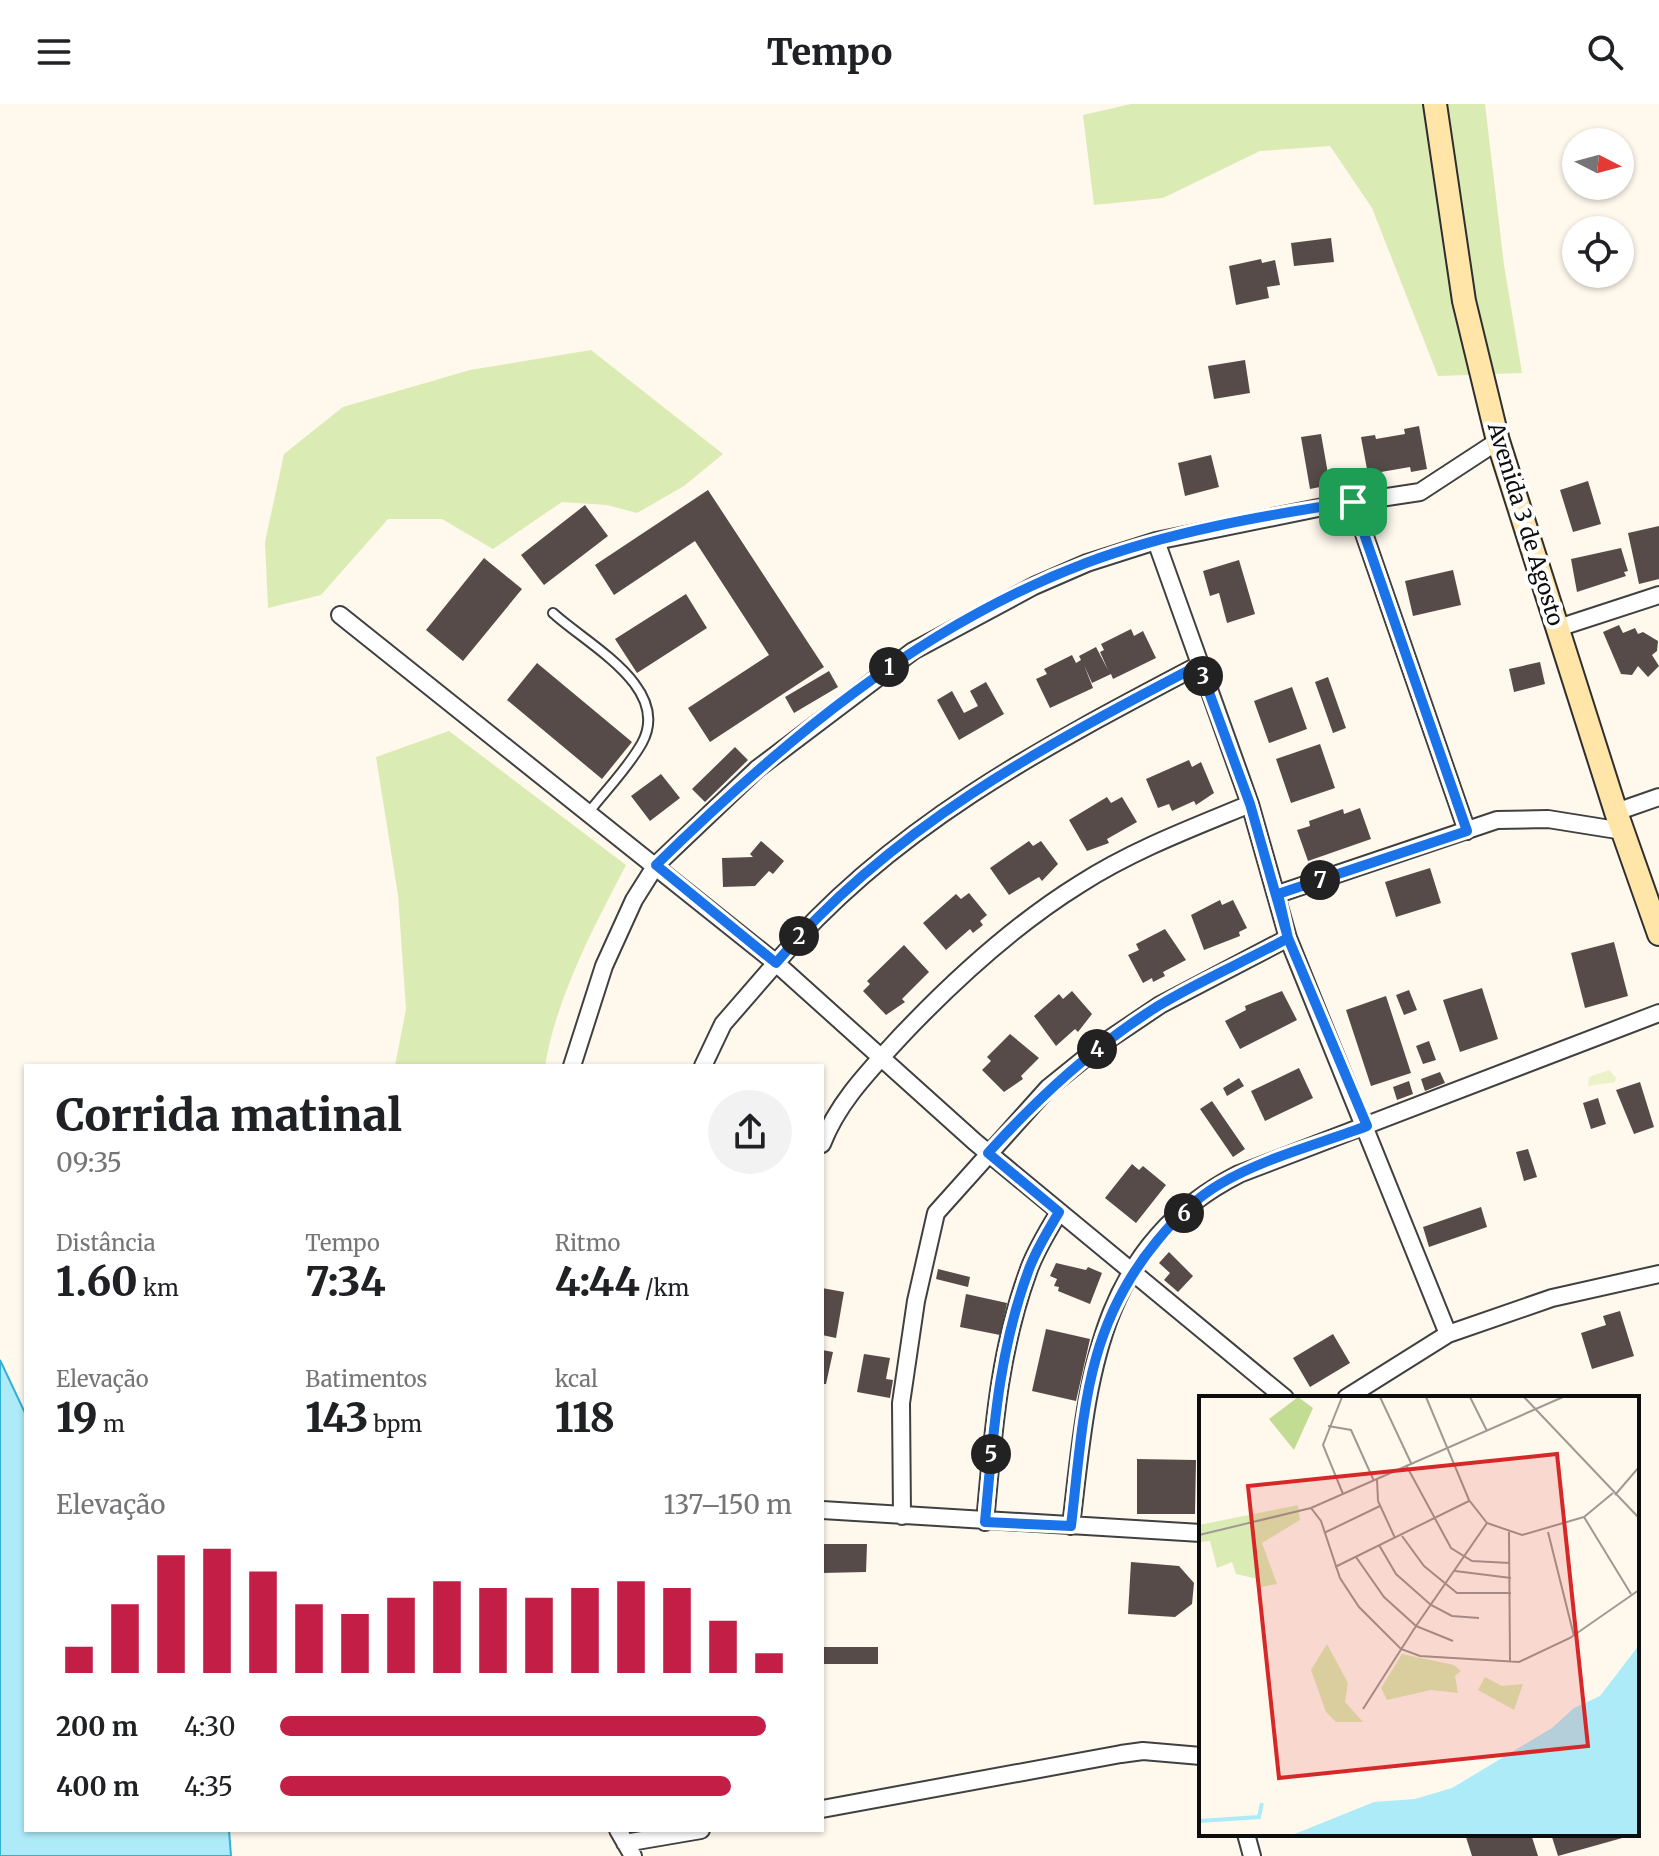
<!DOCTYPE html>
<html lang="pt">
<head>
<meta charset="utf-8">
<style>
  :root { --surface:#fff; --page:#f2f2f2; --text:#202124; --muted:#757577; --accent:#c31e45 }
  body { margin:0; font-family:Merriweather,serif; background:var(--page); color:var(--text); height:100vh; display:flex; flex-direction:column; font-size:30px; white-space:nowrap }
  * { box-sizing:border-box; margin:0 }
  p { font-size:26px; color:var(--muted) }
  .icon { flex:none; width:44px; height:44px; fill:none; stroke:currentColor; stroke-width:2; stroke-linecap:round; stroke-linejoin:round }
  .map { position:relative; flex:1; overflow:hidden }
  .side { position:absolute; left:24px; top:960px; width:800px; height:768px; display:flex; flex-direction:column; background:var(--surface); border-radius:0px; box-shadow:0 2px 6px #0004 }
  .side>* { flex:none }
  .needle { width:52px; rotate:96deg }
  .tools { position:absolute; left:1562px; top:24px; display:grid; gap:16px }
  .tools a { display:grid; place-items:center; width:72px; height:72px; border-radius:50%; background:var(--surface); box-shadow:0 2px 6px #0004; font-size:40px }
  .pin { position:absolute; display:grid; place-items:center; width:68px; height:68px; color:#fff; margin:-34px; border-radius:16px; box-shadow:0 4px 12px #0006 }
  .km { position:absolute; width:40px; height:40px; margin:-20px; border-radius:50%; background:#222; color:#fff; font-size:22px; line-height:40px; text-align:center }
  .round { display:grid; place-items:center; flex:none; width:84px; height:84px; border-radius:42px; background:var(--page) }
  .summary { display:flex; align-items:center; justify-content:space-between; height:136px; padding:0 32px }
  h1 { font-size:44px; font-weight:800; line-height:60px }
  .stats { display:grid; grid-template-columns:repeat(3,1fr); gap:12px; height:136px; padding:8px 32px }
  .stats div { display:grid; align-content:center }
  .stats b { font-size:40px; font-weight:800 }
  .stats small { font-size:22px; font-weight:400 }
  .stats p { font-size:22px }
  .chart { height:224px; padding:16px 32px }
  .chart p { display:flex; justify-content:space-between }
  .chart svg { width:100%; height:144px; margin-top:8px; stroke:var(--accent); stroke-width:6 }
  ul { padding:0 32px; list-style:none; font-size:26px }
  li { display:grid; grid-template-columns:128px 96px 1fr; align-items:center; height:60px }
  li i { height:20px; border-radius:10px; background:var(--accent) }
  header { display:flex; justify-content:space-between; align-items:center; height:104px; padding:0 32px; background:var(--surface); font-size:36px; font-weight:800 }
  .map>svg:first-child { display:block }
  .green { fill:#dbebb4 }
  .pitch { fill:#ebf2c7 }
  .water { fill:#aeebf9; stroke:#32b1d4; stroke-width:2 }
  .building { fill:#564b49 }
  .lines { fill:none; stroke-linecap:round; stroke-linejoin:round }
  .lane-casing { stroke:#404040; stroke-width:12 }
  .street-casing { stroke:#404040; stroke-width:20 }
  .secondary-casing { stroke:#2f2f2f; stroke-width:26 }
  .lane { stroke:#fff; stroke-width:8 }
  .street { stroke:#fff; stroke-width:16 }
  .secondary { stroke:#ffe5a8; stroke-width:22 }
  .route-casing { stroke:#fff; stroke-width:16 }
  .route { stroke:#1a73e8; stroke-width:10 }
  .labels { text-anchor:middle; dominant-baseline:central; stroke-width:8; stroke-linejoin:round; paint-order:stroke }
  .street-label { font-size:22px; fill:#0d0d0d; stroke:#fff }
  .inset-river { fill:none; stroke:#aeebf9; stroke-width:4 }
  .inset-road { fill:none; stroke:#9e9a93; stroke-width:2 }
  .view { fill:#d62828; fill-opacity:0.15; stroke:#d62828; stroke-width:4 }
  .inset-edge { fill:none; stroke:#0d0d0d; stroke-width:4 }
</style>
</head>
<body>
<header><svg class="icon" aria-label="menu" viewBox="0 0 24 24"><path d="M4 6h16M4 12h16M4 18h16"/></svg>Tempo<svg class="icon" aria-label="search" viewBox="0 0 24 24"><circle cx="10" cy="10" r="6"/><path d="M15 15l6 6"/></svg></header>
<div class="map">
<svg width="1659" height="1752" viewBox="0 0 1659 1752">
  <rect width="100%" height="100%" fill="#fff8ed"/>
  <!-- green -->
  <path class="green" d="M 1131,0 L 1485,0 L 1504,161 L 1522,269 L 1438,272 L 1372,104 L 1330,42 L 1260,47 L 1163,94 L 1094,101 L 1083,11 Z
    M 591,246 L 723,350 L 684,382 L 637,409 L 607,401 L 562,398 L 493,445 L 442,415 L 388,415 L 321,491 L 268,504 L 265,438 L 284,350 L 343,303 L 470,266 Z
    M 449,627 L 626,761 C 593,825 557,891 545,962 L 395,962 L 406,905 L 398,791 L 376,653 Z"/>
  <!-- pitch -->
  <path class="pitch" d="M 1609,966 L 1616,974 L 1615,978 L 1588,982 L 1589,973 Z"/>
  <!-- water -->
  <path class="water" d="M 0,1256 L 26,1311 L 26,1726 L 229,1726 L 231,1752 L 0,1752 Z"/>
  <!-- building -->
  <path class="building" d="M 1331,134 L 1334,158 L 1294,162 L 1291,139 Z
    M 1261,155 L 1262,159 L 1275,156 L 1280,181 L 1267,183 L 1269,194 L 1236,201 L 1229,162 Z
    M 1245,256 L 1250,289 L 1214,295 L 1208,262 Z
    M 1419,322 L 1427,365 L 1411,368 L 1410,363 L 1381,368 L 1382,373 L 1369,376 L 1361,333 L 1375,331 L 1376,335 L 1405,330 L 1404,325 Z
    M 1321,330 L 1330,381 L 1310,385 L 1301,333 Z
    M 1211,351 L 1219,383 L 1185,392 L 1178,359 Z
    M 1588,377 L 1601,420 L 1573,428 L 1560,386 Z
    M 708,386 L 824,563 L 710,638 L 688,604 L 769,551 L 695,437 L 614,491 L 595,461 Z
    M 585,401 L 608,432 L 544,481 L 521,451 Z
    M 1659,422 L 1659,475 L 1639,480 L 1628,429 Z
    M 1621,444 L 1628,467 L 1624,468 L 1626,472 L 1577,488 L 1571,455 Z
    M 484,454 L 522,485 L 463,557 L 426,526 Z
    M 1239,456 L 1255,510 L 1227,519 L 1219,489 L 1210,492 L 1203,467 Z
    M 1453,466 L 1461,501 L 1413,512 L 1405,477 Z
    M 686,490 L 707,524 L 637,569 L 615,535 Z
    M 1619,521 L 1623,529 L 1635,524 L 1638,530 L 1643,528 L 1658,537 L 1657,547 L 1652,551 L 1659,562 L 1648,573 L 1638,562 L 1632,571 L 1621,570 L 1603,528 Z
    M 1131,525 L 1134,532 L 1143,527 L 1156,554 L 1113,575 L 1111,570 L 1092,579 L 1084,561 L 1093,584 L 1050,604 L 1036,575 L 1047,570 L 1044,565 L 1072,551 L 1076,559 L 1081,556 L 1079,552 L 1096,543 L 1108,566 L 1100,548 L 1104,546 L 1101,540 Z
    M 1540,558 L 1545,580 L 1514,588 L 1509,565 Z
    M 537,559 L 632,638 L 602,675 L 507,596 Z
    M 829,567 L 838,583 L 794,609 L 785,593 Z
    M 1328,573 L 1346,624 L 1333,629 L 1315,578 Z
    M 986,578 L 1004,610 L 959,636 L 937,596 L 952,587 L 964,609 L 978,602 L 970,587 Z
    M 1292,583 L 1307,625 L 1269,639 L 1254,597 Z
    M 1320,640 L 1335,684 L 1291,699 L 1276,655 Z
    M 735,643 L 748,656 L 705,698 L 692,685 Z
    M 1189,656 L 1192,663 L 1201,658 L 1214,689 L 1196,701 L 1194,697 L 1172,707 L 1169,700 L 1158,704 L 1146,675 Z
    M 661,670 L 680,694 L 650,717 L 631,692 Z
    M 1107,693 L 1111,699 L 1122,693 L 1137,718 L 1107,735 L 1109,739 L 1087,747 L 1069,716 Z
    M 1360,704 L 1371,735 L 1308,757 L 1297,726 L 1310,722 L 1309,717 L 1343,705 L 1344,710 Z
    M 761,737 L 784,757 L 773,770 L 769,767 L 755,782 L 723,783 L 722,754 L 753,753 L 750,750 Z
    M 1029,737 L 1033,742 L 1041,737 L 1058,760 L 1042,777 L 1039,773 L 1009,791 L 990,764 Z
    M 1430,764 L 1441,799 L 1396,813 L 1385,778 Z
    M 969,789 L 987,811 L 980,817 L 983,821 L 973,829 L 970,825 L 946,846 L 923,819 L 956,790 L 961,795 Z
    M 1220,796 L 1222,801 L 1233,796 L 1247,824 L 1239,828 L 1240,832 L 1204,846 L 1191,811 Z
    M 1165,825 L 1186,856 L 1163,868 L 1165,872 L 1153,878 L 1152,874 L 1143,879 L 1128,851 L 1139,846 L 1136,840 Z
    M 1614,838 L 1628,892 L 1585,904 L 1571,849 Z
    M 904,841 L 929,868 L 902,895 L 905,898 L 886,911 L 863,887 L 870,880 L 867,877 Z
    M 1482,884 L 1498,935 L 1460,948 L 1443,896 Z
    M 1409,886 L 1417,906 L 1404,911 L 1396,891 Z
    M 1072,887 L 1092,910 L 1078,928 L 1075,925 L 1056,942 L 1034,912 L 1059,890 L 1063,895 Z
    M 1282,887 L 1297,916 L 1240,945 L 1225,917 L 1246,906 L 1245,902 Z
    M 1386,892 L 1411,969 L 1371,982 L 1346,906 Z
    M 1010,930 L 1039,954 L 1021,972 L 1023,975 L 1004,988 L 982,966 L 991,957 L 987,953 Z
    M 1429,937 L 1436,956 L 1423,960 L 1416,942 Z
    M 1299,964 L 1313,994 L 1265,1017 L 1251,987 Z
    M 1440,968 L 1445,979 L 1425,987 L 1421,975 Z
    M 1239,974 L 1244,982 L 1227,992 L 1223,984 Z
    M 1409,977 L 1413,990 L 1397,996 L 1393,983 Z
    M 1640,978 L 1654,1023 L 1634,1030 L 1616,986 Z
    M 1598,994 L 1606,1020 L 1591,1025 L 1583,999 Z
    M 1212,997 L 1245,1045 L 1233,1053 L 1200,1005 Z
    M 1528,1045 L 1537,1073 L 1524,1077 L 1516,1048 Z
    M 1132,1060 L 1139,1066 L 1143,1062 L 1166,1081 L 1136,1119 L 1105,1094 Z
    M 1481,1103 L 1487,1123 L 1429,1143 L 1423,1123 Z
    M 1169,1148 L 1193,1172 L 1178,1188 L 1164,1176 L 1170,1169 L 1159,1159 Z
    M 1056,1159 L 1086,1166 L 1088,1163 L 1102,1169 L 1090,1200 L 1058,1187 L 1059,1183 L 1054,1182 L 1057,1175 L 1050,1172 Z
    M 938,1165 L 970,1173 L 968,1183 L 936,1175 Z
    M 822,1184 L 844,1188 L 836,1234 L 822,1231 Z
    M 966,1190 L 1007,1199 L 1000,1231 L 960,1223 Z
    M 1620,1207 L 1634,1252 L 1592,1265 L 1581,1229 L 1606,1221 L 1603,1212 Z
    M 1046,1225 L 1090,1235 L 1076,1297 L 1032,1287 Z
    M 1333,1230 L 1350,1259 L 1310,1283 L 1293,1254 Z
    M 822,1246 L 833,1248 L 826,1280 L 822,1280 Z
    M 864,1250 L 890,1254 L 886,1275 L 893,1276 L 890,1294 L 857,1288 Z
    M 1137,1355 L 1196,1356 L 1195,1410 L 1137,1410 Z
    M 822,1440 L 867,1440 L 866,1468 L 822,1469 Z
    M 1131,1458 L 1179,1462 L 1194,1479 L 1192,1500 L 1175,1513 L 1128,1510 Z
    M 822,1543 L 878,1543 L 878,1560 L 822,1560 Z
    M 1465,1730 L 1531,1730 L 1538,1752 L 1472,1752 Z
    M 1551,1730 L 1633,1730 L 1633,1731 L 1558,1752 Z"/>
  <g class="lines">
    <defs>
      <path id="lane" d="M 553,509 C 588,541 672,584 642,639 C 628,664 606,686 589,708"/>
      <path id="street" d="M 1353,398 L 1467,727
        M 1156,437 L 1250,700 L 1288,834 L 1448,1230
        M 340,511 L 776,859 C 890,723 1045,642 1199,561
        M 1558,524 L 1659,491
        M 1616,708 L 1659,693
        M 1278,790 L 1497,716 L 1548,715 L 1623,727
        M 572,962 L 604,862 L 634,796 L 656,761 L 757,665 L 913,547 L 1034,482 L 1087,459 L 1156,437 L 1328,402 L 1420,388 L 1498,337
        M 703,962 L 723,920 L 776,859 L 975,1038 L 1285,1294
        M 822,1040 C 838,998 870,966 900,933 C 953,877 1014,821 1080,780 C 1133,746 1192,724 1250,700
        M 1346,1294 L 1448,1230 L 1552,1194 L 1659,1170
        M 822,1406 L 1201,1429
        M 902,1412 L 901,1299 L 916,1197 L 936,1109 L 1048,984 L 1105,938 L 1160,901 L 1288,834
        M 985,1418 C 993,1333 998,1250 1028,1168 C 1035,1147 1048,1127 1059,1108
        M 1071,1422 C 1088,1280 1094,1144 1239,1070 L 1659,909
        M 822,1705 L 1121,1650 L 1143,1647 L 1201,1652
        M 618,1726 L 633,1752
        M 1246,1730 L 1252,1752
        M 625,1739 L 701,1726"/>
      <path id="secondary" d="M 1435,0 L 1464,197 L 1498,337 L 1616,708 L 1659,830"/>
    </defs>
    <!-- lane casing -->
    <use href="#lane" class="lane-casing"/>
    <!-- street casing -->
    <use href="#street" class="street-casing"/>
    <!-- secondary casing -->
    <use href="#secondary" class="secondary-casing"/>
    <!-- lane -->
    <use href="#lane" class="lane"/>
    <!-- street -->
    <use href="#street" class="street"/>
    <!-- secondary -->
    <use href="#secondary" class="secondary"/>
  </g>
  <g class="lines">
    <defs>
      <path id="route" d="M 1353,398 C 1266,411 1168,428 1086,459 C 919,522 782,638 656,761 L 776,859 C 890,723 1044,642 1199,561 L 1250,700 L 1288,834 C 1246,857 1199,877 1158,902 C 1093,943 1040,992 988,1049 L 1059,1108 C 1048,1127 1035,1147 1028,1168 C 998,1249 993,1333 985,1418 L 1071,1422 C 1084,1313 1084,1225 1157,1137 C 1174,1116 1196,1094 1220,1080 C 1264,1054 1319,1040 1367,1022 L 1288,834 L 1278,790 L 1467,727 L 1353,398"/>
    </defs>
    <!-- route casing -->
    <use href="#route" class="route-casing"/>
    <!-- route -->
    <use href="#route" class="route"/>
  </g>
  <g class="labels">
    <!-- street labels -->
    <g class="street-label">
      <text transform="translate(1526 420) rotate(73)">Avenida 3 de Agosto</text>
    </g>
  </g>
  <!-- overview -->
  <g transform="translate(1199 1292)">
    <rect width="440" height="440" fill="#fff8ed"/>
    <path d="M 99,109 L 101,124 L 63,147 L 78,188 L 62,191 L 59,183 L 37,178 L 33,166 L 18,172 L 11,145 L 0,146 L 0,129 ZM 128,248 L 149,287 L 146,306 L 164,326 L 137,326 L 127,316 L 112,274 ZM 203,258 L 255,269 L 262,275 L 256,280 L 259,297 L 232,294 L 188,304 L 182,292 ZM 286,281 L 303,290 L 324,288 L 315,314 L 279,294 Z" fill="#dbebb4"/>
    <path d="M 99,1 L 114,12 L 95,54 L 70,23 Z" fill="#c2dd93"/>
    <path d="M 440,249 L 440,439 L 93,439 L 175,406 L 216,403 L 253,392 L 353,332 L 375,312 L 401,300 Z" fill="#aeebf9"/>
    <path class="inset-river" d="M 0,425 L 60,421 L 63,407"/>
    <path class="inset-road" d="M 143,1 L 124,49 L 144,98M 181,1 L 212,67M 227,1 L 270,104 L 288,127 L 323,139 L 385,121 L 432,198M 271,1 L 288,35M 325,1 L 440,122M 129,30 L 152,34 L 175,85M 207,69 L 252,152 L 273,165 L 311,167M 178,83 L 179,105 L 196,142M 416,99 L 440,71M 112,112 L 122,125 L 141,182 L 160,211 L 202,253 L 221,260 L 320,266 L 371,242 L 440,194M 385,121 L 414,97M 310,136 L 311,266M 349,136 L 375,240M 125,137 L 181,110M 0,139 L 112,112 L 364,1M 203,140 L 225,170 L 258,197 L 312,197M 180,149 L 197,178 L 232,209 L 253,220 L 280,222M 157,161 L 185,201 L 217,230 L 164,313M 136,171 L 270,105M 256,175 L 312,182M 254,245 L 217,230 L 288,127"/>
    <path class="view" d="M 358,58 L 389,350 L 80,382 L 49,90 Z"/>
    <rect width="440" height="440" class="inset-edge"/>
  </g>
</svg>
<div class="tools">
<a><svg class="needle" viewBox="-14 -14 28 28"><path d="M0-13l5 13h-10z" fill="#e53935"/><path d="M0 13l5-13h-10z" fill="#757577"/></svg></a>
<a><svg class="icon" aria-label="locate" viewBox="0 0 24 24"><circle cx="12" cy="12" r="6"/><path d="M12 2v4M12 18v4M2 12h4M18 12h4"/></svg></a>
</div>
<div class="pin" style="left:1353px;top:398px;background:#1e9e55"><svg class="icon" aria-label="arrive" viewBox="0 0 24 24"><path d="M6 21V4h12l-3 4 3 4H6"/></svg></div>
<b class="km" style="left:889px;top:563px">1</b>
<b class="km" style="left:799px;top:832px">2</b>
<b class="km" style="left:1203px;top:572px">3</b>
<b class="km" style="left:1097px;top:945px">4</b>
<b class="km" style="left:991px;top:1350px">5</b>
<b class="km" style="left:1184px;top:1109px">6</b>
<b class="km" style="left:1320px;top:776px">7</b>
<section class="side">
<div class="summary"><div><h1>Corrida matinal</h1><p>09:35</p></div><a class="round"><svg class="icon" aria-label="share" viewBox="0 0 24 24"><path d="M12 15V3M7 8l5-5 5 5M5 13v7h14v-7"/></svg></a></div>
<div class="stats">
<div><p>Distância</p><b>1.60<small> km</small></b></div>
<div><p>Tempo</p><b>7:34</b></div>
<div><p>Ritmo</p><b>4:44<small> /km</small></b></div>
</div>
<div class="stats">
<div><p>Elevação</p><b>19<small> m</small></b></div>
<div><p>Batimentos</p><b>143<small> bpm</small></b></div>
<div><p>kcal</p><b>118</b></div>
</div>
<div class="chart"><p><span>Elevação</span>137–150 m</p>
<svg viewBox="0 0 160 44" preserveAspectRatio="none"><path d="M5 44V36M15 44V23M25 44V8M35 44V6M45 44V13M55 44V23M65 44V26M75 44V21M85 44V16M95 44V18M105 44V21M115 44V18M125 44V16M135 44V18M145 44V28M155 44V38"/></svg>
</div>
<ul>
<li><b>200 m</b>4:30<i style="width:95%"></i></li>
<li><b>400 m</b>4:35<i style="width:88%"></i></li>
</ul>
</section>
</div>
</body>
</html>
